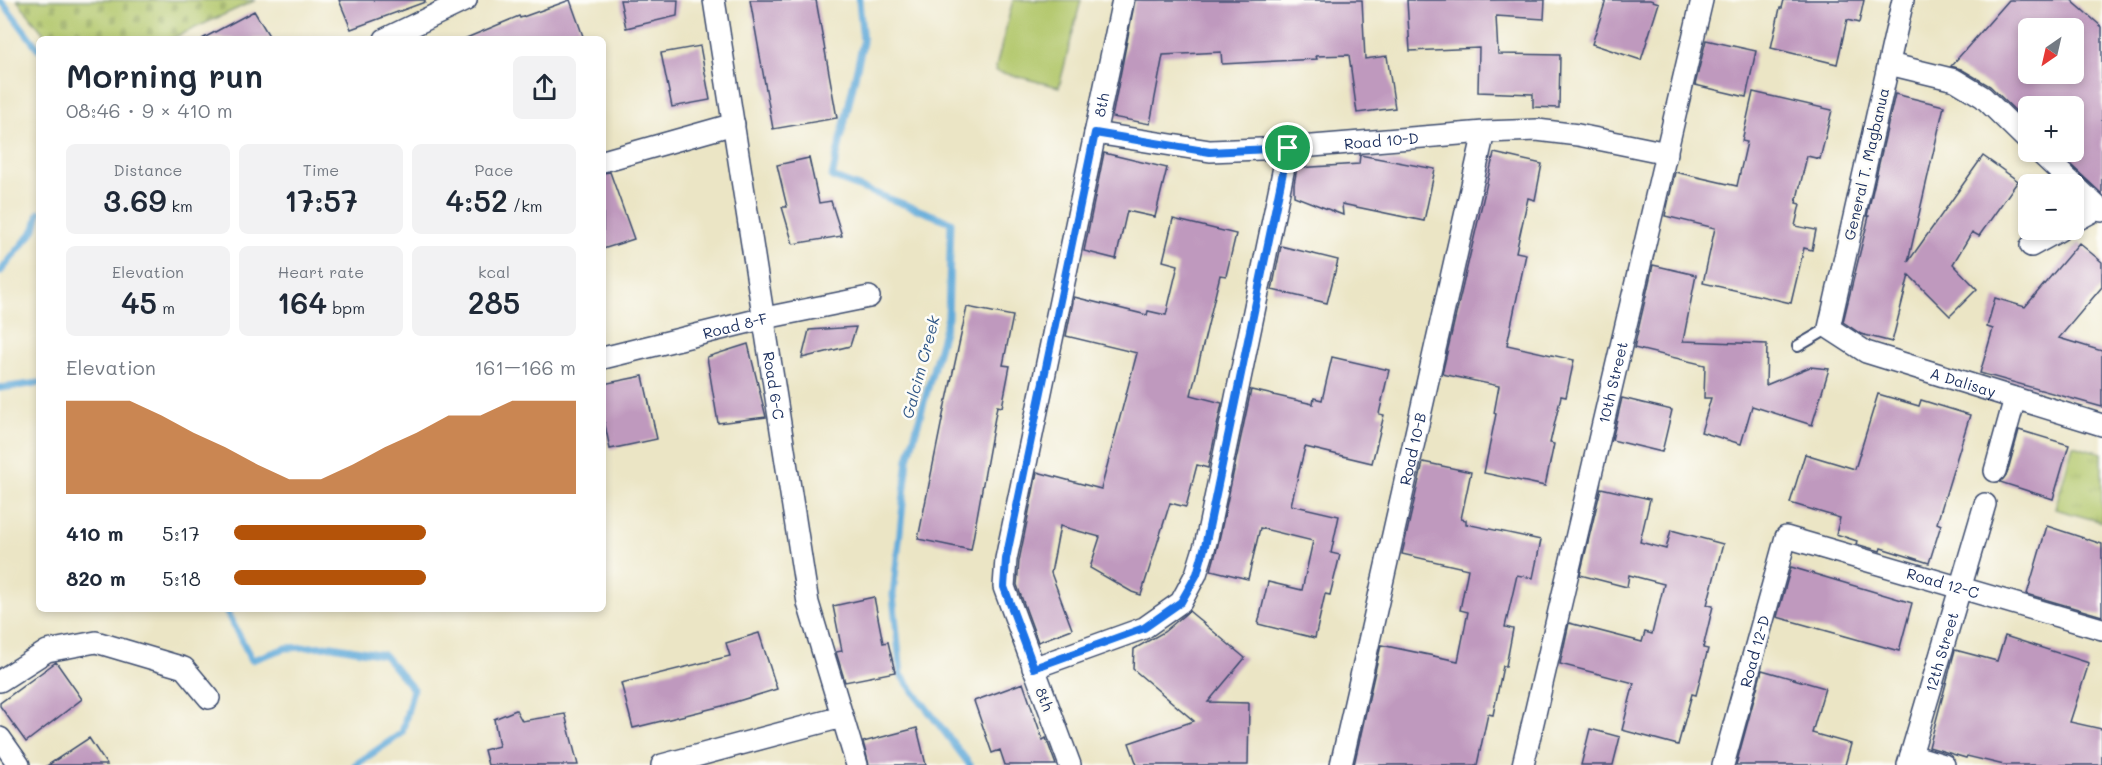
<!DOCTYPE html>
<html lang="en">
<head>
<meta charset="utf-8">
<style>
  :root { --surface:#fff; --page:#f2f2f3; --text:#1f2937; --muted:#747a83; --accent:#b45309 }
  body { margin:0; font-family:Mali,sans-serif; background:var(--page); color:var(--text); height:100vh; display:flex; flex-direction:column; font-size:22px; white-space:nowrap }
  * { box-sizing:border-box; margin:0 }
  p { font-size:20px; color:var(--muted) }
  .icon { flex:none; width:33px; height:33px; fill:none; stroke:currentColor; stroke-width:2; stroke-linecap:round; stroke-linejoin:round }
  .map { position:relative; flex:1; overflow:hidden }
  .details { position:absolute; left:36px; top:36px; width:570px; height:576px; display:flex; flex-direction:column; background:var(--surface); border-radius:9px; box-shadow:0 3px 9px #0003 }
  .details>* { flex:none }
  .needle { width:39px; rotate:214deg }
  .controls { position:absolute; left:2018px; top:18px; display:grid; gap:12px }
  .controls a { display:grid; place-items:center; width:66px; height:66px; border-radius:9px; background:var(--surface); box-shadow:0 3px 9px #0003; font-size:30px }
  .pin { position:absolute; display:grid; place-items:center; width:51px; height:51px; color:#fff; margin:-26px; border:3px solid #fff; border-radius:50%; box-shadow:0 2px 6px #0007 }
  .round { display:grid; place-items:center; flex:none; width:63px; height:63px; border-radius:9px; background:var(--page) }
  .summary { display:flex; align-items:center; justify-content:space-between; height:102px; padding:0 30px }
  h1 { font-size:33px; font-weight:600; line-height:45px }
  .metrics { display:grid; grid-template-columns:repeat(3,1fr); gap:9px; height:102px; padding:6px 30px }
  .metrics div { display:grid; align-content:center; border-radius:9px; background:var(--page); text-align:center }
  .metrics b { font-size:30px; font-weight:600 }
  .metrics small { font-size:16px; font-weight:400 }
  .metrics p { font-size:16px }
  .chart { height:168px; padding:12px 30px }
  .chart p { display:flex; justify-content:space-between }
  .chart svg { width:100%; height:108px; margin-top:6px; fill:var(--accent); opacity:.7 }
  ul { padding:0 30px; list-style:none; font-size:20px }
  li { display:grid; grid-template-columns:96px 72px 1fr; align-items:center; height:45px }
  li i { height:15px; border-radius:8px; background:var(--accent) }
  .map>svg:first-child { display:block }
  .grass { fill:url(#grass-tufts); stroke:#667b65; stroke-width:1.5 }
  .cemetery { fill:url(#cemetery-stones); stroke:#667b65; stroke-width:1.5 }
  .pitch { fill:#b2c76c; stroke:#667b65; stroke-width:1.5 }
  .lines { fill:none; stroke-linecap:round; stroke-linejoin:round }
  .stream { stroke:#62aad9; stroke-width:7 }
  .building { fill:#bf99be; fill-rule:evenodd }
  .lane-casing { stroke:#3a4a6d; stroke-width:14 }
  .street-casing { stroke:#3a4a6d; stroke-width:24 }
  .lane { stroke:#fff; stroke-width:10 }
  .street { stroke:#fff; stroke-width:21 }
  .route-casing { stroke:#fff; stroke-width:12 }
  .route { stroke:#1a73e8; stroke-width:8 }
  .labels { text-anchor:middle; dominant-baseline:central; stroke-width:5; stroke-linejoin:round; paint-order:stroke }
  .street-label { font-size:15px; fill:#1b2f5e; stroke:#fdfcf7 }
  .water-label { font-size:16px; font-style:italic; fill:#345a89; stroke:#fdfcf7 }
</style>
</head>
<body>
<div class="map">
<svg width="2102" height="765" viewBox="0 0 2102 765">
  <defs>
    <pattern id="grass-tufts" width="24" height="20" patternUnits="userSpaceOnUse" patternTransform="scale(1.5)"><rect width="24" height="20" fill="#b2c76c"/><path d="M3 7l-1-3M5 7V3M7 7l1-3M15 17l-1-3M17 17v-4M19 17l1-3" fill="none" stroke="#98ab60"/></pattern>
    <pattern id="cemetery-stones" width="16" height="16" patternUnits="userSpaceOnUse" patternTransform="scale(1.5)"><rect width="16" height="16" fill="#b2c76c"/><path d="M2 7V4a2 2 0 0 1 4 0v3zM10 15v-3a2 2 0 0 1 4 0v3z" fill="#98ab60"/></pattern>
  </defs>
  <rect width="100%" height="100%" fill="#fdfcf7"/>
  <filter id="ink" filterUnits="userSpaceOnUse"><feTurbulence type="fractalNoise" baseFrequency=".0167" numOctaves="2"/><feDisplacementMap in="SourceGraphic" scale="12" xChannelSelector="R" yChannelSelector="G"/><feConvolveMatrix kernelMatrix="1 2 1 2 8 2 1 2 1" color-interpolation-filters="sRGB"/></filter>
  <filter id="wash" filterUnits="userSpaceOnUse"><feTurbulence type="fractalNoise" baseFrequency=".008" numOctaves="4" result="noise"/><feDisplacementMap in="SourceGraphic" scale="24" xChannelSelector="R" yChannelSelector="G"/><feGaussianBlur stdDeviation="1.35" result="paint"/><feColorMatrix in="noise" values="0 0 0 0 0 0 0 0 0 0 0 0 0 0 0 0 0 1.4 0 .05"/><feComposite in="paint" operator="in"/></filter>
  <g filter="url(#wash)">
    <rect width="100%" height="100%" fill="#ebe5c5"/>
    <!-- grass -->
    <path class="grass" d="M 2073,445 L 2102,453 L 2102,522 L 2055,509 Z"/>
    <!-- cemetery -->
    <path class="cemetery" d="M 17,0 L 256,0 L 171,39 L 48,39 Z"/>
    <!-- pitch -->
    <path class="pitch" d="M 1013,0 L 1081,0 L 1059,87 L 995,71 Z"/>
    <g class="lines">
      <!-- stream -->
      <path class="stream" d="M 859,0 L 863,42 L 832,177 L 951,222 L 948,317 L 908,459 L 893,595 L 901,675 L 970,765
        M 0,1 L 4,4 L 39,50
        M 0,272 L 35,229 L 39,213
        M 0,388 L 39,383
        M 225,609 L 252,660 L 286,648 L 332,646 L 384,655 L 413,689 L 402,733 L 355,765"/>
    </g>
    <g id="blocks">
      <!-- building -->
      <path class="building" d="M 339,0 L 425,0 L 425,2 L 351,29 Z
        M 570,0 L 584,39 L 464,39 L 519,16 L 520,18 Z
        M 620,0 L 678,0 L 677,16 L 626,28 Z
        M 750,0 L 816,0 L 837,118 L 773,129 Z
        M 1135,0 L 1362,0 L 1365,59 L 1387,56 L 1395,108 L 1357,113 L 1349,55 L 1316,56 L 1317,59 L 1222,64 L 1221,52 L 1163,55 L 1150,124 L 1112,117 Z
        M 1407,0 L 1545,0 L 1544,19 L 1496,16 L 1498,54 L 1560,55 L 1559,108 L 1533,107 L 1533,94 L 1478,92 L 1479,48 L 1410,51 Z
        M 1606,0 L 1650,0 L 1659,3 L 1641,60 L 1592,44 Z
        M 1784,0 L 1864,0 L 1859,23 L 1847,20 L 1837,64 L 1771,48 L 1780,8 L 1782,8 Z
        M 2009,0 L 2071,0 L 2102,27 L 2102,194 L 2057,152 L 2073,152 L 2073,106 L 2028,106 L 2028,123 L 1990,86 L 1961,69 L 1951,66 ZM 2028,28 L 2073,28 L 2073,74 L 2028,74 Z
        M 254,11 L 271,39 L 202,39 Z
        M 1706,40 L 1756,51 L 1746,97 L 1695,85 Z
        M 700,46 L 710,100 L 672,107 L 661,53 Z
        M 1753,92 L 1832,110 L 1820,159 L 1807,156 L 1796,203 L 1800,204 L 1795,226 L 1816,230 L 1812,250 L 1804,248 L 1791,303 L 1703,283 L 1715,228 L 1665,216 L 1675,172 L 1737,186 L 1747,142 L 1742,141 Z
        M 1895,94 L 1944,106 L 1908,262 L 1983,156 L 2018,181 L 1979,236 L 1972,232 L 1953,264 L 1977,289 L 1950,316 L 1909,275 L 1892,342 L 1861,334 L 1843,322 L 1869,216 L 1867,216 Z
        M 1104,153 L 1167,168 L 1155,217 L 1127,211 L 1116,259 L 1084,251 Z
        M 1494,153 L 1542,164 L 1535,200 L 1528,198 L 1516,252 L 1526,254 L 1507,345 L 1574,360 L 1566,397 L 1561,396 L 1550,443 L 1554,444 L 1545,486 L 1484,473 L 1496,414 L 1494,413 L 1499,386 L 1442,374 Z
        M 1360,155 L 1435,169 L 1424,221 L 1342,204 L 1343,215 L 1294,196 L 1294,184 L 1297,168 L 1359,164 Z
        M 809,158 L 819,203 L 831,201 L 842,236 L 793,244 L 782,207 L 787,207 L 777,165 Z
        M 610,172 L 634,239 L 603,249 L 603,173 Z
        M 1173,219 L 1236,234 L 1226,276 L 1220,275 L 1191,395 L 1222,403 L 1208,468 L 1197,465 L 1186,507 L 1170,503 L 1141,595 L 1132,592 L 1090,568 L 1100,537 L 1060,526 L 1051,573 L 1072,629 L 1038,642 L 1017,585 L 1019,561 L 1037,472 L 1101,489 L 1137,353 L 1066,336 L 1074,297 L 1147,315 L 1148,311 L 1166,315 L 1178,265 L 1163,261 Z
        M 2079,243 L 2102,262 L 2102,287 L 2059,338 L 2102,351 L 2102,407 L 1980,373 L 1993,329 L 1987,327 L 1995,298 L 2025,307 Z
        M 1281,246 L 1338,260 L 1327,303 L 1272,290 Z
        M 1653,265 L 1696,275 L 1683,341 L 1767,344 L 1766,385 L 1810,367 L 1829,369 L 1812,425 L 1752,406 L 1741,444 L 1701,432 L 1711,398 L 1704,398 L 1705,365 L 1634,348 Z
        M 967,307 L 1013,316 L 1003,365 L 1010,366 L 1002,407 L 997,406 L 971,550 L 918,539 L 946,400 L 947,400 Z
        M 856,327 L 850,346 L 802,358 L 809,330 Z
        M 748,344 L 766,417 L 718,423 L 707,357 Z
        M 1332,357 L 1389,370 L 1379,414 L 1384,415 L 1372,463 L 1305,447 L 1291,505 L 1339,516 L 1331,553 L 1340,555 L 1330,595 L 1325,594 L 1315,638 L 1258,624 L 1268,582 L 1302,590 L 1313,541 L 1260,528 L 1248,579 L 1211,570 L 1218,545 L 1251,390 L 1313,404 L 1314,398 L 1322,400 Z
        M 643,376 L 657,439 L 610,449 L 603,415 L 603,384 Z
        M 1878,394 L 1919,406 L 1921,400 L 1970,415 L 1937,523 L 1941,525 L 1929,563 L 1881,548 L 1880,551 L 1856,544 L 1857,541 L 1836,534 L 1840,518 L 1790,503 L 1805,454 L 1855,469 Z
        M 1622,398 L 1672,410 L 1662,452 L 1612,440 Z
        M 2019,430 L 2069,445 L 2053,499 L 2000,482 L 2007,474 Z
        M 1423,462 L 1471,472 L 1461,519 L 1466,520 L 1466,524 L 1541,540 L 1533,578 L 1517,575 L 1505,627 L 1513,629 L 1506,666 L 1503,666 L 1493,715 L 1488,714 L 1477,765 L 1354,765 L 1381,645 L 1458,661 L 1468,612 L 1460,610 L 1468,569 L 1402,554 Z
        M 1601,488 L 1650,499 L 1640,542 L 1666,549 L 1671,530 L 1723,544 L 1707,605 L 1713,606 L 1703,648 L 1708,649 L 1696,695 L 1692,694 L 1678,745 L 1622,730 L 1634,683 L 1560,664 L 1569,623 L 1642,642 L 1645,632 L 1652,634 L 1664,584 L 1629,575 L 1627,587 L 1580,575 Z
        M 2047,526 L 2102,544 L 2102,616 L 2027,594 Z
        M 1791,567 L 1912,603 L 1899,651 L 1777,617 Z
        M 874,597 L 883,643 L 888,642 L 895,672 L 845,682 L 836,652 L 842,651 L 833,606 Z
        M 1189,611 L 1245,658 L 1208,702 L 1249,703 L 1248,765 L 1137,765 L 1129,743 L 1194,721 L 1133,669 L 1134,649 L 1164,632 Z
        M 759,633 L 777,689 L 722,706 L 633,728 L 621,683 L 730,656 L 726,643 Z
        M 2005,636 L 2089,663 L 2070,722 L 2102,729 L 2102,765 L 2004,765 L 1967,756 L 1966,758 L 1929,747 L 1955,650 L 1997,661 Z
        M 56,662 L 82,699 L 26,742 L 0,706 L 0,703 Z
        M 1762,670 L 1825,688 L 1812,733 L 1851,744 L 1845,765 L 1736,765 Z
        M 1023,683 L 1043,740 L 1046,738 L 1056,765 L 1005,765 L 1000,750 L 992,753 L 974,701 Z
        M 516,710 L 522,721 L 565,714 L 578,765 L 488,765 L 484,750 L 499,746 L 494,719 Z
        M 917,728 L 926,765 L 869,765 L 863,742 Z
        M 1590,729 L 1620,737 L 1613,765 L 1581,765 Z
        M 89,738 L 107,765 L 48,765 Z"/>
    </g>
  </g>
  <g filter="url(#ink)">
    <use href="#blocks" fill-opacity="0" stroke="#3a4a6d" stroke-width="1.5"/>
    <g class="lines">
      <defs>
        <path id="lane" d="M 1798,346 L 1829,328"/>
        <g id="street">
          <path id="s1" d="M 714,0 L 808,603 L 857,765"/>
          <path id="s2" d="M 1903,0 L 1829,328 L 1866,352 L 2102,425"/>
          <path d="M 385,39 L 466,0"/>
          <path d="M 1889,64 L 1955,80 L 1983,97 L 2028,141"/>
          <path id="s3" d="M 1095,133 L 1210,151 L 1288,148 L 1484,132 L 1537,130 L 1578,135 L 1667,153"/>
          <path d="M 2039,152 L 2102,211"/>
          <path d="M 603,161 L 734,124"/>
          <path d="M 2073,222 L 2099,208"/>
          <path d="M 2031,246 L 2060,230"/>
          <path id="s4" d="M 603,358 L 765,318 L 869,297"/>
          <path d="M 1995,471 L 2015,398"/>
          <path d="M 1033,668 L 1144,628 L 1181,602 L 1196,574 L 1206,542 L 1288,148"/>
          <path d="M 0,681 L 47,651 L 96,642 L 184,668 L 209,698"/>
          <path d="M 0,738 L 19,765"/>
          <path d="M 1911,755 L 1944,765"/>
          <path d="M 662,765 L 842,717"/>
          <path id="s5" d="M 1070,765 L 1004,587 L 1006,559 L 1123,0"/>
          <path id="s6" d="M 1341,765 L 1484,132"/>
          <path id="s7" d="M 1523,765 L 1702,0"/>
          <path id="s8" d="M 1723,765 L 1786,537 L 2102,629"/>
          <path id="s9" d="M 1908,765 L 1985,504"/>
        </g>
      </defs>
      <!-- lane casing -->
      <use href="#lane" class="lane-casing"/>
      <!-- street casing -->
      <use href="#street" class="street-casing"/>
      <!-- lane -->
      <use href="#lane" class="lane"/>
      <!-- street -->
      <use href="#street" class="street"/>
    </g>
  </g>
  <g class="lines" filter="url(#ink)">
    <defs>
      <path id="route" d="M 1095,133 L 1210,152 L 1288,148 L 1206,542 L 1197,574 L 1181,602 L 1144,628 L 1034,668 L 1004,587 L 1006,559 Z"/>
    </defs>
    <!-- route casing -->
    <use href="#route" class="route-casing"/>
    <!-- route -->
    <use href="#route" class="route"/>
  </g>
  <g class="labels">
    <!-- street labels -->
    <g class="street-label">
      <text stroke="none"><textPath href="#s5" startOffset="682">8th</textPath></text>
      <text stroke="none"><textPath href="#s3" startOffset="288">Road 10-D</textPath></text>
      <text transform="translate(1866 164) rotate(-77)">General T. Magbanua</text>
      <text stroke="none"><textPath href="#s4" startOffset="136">Road 8-F</textPath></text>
      <text stroke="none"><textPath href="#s2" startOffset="482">A Dalisay</textPath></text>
      <text stroke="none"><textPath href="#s7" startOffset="393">10th Street</textPath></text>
      <text stroke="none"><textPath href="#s1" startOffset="390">Road 6-C</textPath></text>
      <text stroke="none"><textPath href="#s6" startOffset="324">Road 10-B</textPath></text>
      <text stroke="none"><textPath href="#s8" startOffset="400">Road 12-C</textPath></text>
      <text stroke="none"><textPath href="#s8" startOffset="118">Road 12-D</textPath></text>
      <text stroke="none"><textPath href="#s9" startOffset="118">12th Street</textPath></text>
      <text transform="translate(1045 699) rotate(69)">8th</text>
    </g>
    <!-- water labels -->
    <g class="water-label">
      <text transform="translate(920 367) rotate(-75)">Galcim Creek</text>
    </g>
  </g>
</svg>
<div class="controls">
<a><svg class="needle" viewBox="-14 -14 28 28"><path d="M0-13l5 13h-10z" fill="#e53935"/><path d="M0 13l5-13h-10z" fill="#747a83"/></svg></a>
<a>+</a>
<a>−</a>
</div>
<div class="pin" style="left:1288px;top:148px;background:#1e9e55"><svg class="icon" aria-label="arrive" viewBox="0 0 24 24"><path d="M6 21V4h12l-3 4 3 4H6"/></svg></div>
<section class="details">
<div class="summary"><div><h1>Morning run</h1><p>08:46 · 9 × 410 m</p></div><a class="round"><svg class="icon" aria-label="share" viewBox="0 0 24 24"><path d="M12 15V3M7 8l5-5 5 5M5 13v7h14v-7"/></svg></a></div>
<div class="metrics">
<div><p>Distance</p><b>3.69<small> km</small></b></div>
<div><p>Time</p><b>17:57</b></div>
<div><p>Pace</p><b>4:52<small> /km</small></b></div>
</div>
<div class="metrics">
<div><p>Elevation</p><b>45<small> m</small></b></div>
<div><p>Heart rate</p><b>164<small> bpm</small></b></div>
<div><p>kcal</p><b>285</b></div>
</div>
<div class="chart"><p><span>Elevation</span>161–166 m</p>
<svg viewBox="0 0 160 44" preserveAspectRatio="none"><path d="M0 44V6L10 6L20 6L30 12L40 19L50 25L60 32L70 38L80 38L90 32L100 25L110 19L120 12L130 12L140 6L150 6L160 6V44z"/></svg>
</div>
<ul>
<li><b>410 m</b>5:17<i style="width:56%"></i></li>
<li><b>820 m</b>5:18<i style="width:56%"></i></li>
</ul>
</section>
</div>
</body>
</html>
